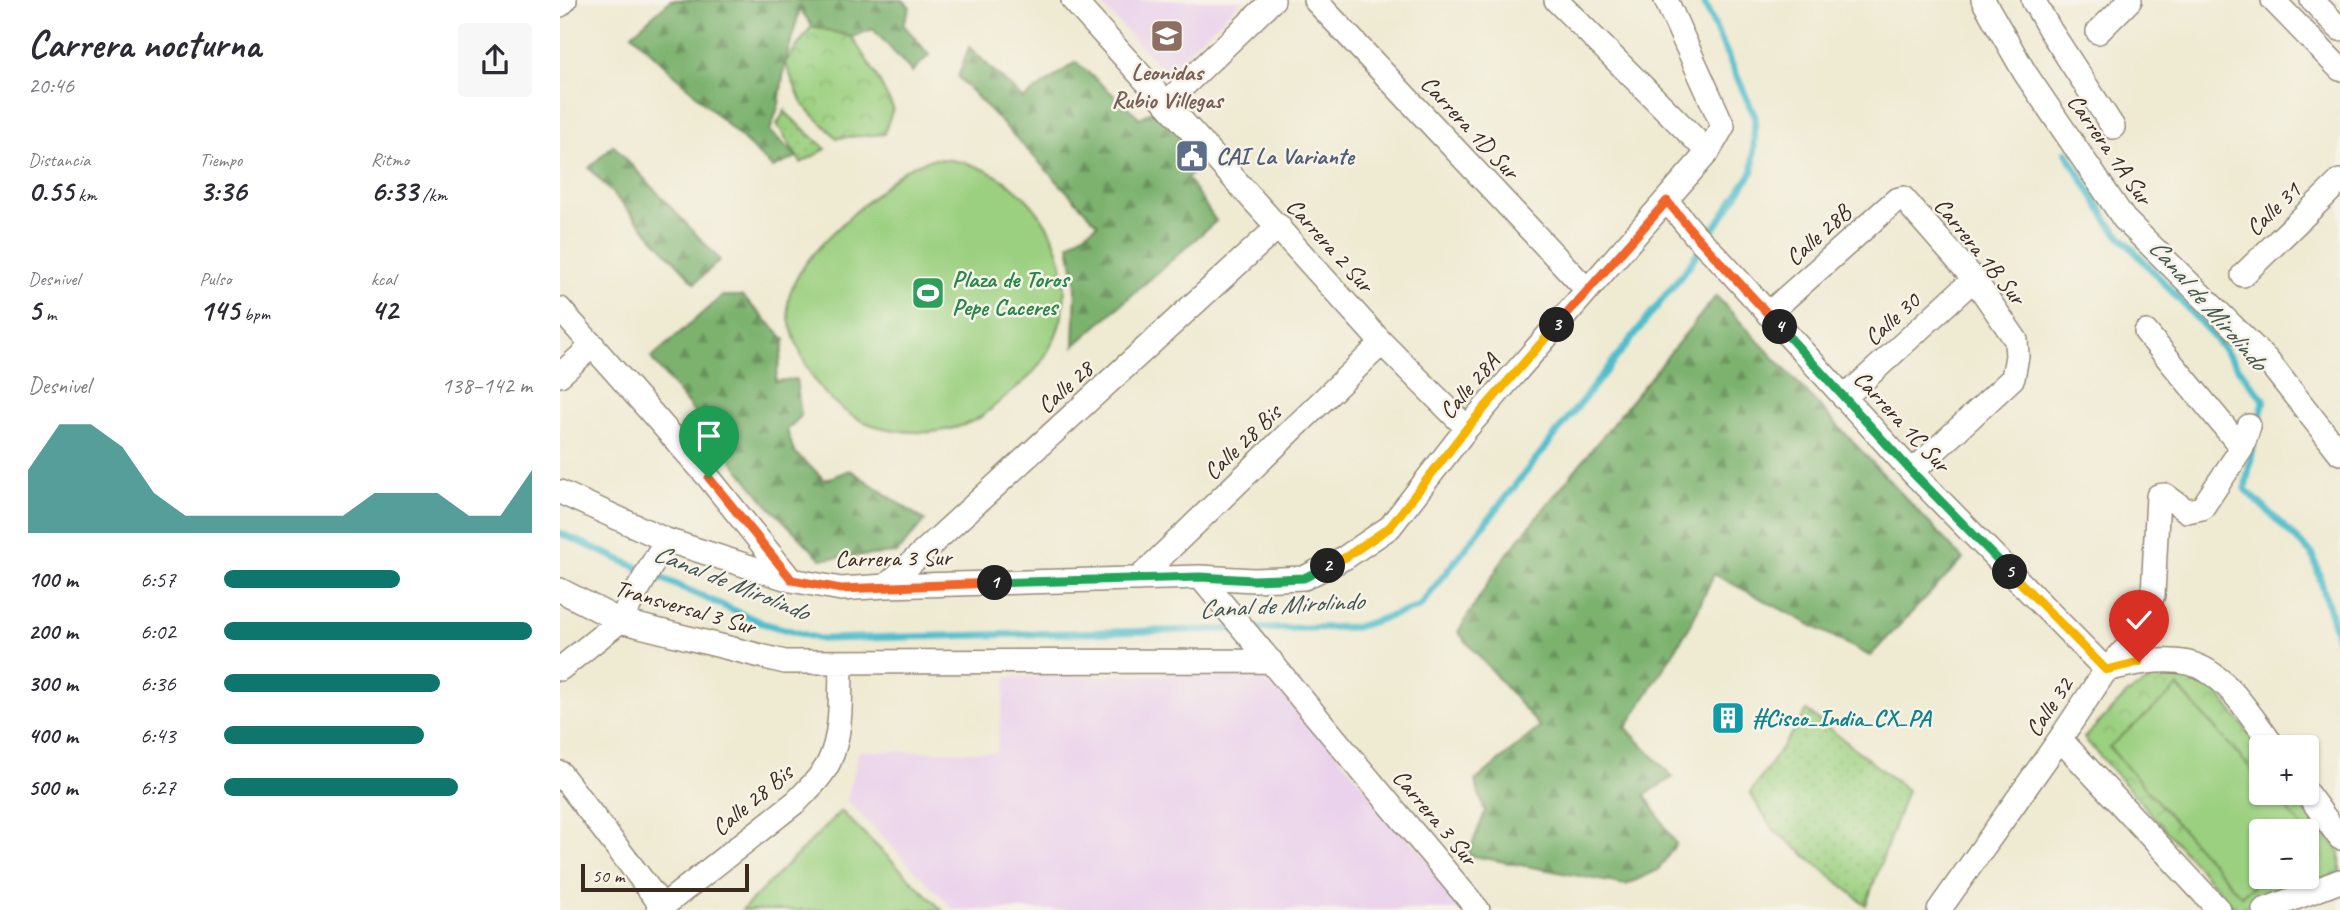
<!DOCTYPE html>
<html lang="es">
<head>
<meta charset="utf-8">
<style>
  :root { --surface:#fff; --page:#f7f7f7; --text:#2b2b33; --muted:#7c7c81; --accent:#0f766e }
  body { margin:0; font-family:Caveat,sans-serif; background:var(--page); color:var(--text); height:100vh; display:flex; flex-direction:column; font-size:26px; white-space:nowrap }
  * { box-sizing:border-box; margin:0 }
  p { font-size:23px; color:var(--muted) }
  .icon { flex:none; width:38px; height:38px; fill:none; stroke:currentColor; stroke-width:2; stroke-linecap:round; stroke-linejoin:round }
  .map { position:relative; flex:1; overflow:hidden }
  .details { display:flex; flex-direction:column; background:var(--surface); width:560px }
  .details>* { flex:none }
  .tools { position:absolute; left:1689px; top:735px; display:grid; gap:14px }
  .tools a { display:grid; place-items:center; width:70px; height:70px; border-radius:7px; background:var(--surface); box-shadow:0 2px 5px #0004; font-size:35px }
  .scale { position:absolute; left:21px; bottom:18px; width:168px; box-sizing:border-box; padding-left:7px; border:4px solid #3b2a1e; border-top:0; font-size:19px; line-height:24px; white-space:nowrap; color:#3b2a1e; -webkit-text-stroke:5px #f7f3e8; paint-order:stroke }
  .pin { position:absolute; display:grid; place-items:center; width:60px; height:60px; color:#fff; margin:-72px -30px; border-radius:50% 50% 50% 0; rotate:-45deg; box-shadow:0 0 7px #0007 }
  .pin .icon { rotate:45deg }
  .km { position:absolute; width:35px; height:35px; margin:-18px; border-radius:50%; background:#222; color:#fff; font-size:19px; line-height:35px; text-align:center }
  .round { display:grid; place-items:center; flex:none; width:74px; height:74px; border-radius:7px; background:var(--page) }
  .head { display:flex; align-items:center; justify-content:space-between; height:119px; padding:0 28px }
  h1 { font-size:38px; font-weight:600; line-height:52px }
  .stats { display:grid; grid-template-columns:repeat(3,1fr); gap:10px; height:119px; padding:7px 28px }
  .stats div { display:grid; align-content:center }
  .stats b { font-size:30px; font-weight:600 }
  .stats small { font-size:19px; font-weight:400 }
  .stats p { font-size:19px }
  .chart { height:196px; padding:14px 28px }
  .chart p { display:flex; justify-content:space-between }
  .chart svg { width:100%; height:126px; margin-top:7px; fill:var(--accent); opacity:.7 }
  ul { padding:0 28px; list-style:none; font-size:23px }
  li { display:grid; grid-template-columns:112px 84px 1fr; align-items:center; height:52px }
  li i { height:18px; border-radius:9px; background:var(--accent) }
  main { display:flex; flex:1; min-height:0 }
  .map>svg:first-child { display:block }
  .built { fill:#ead1ec }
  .grass { fill:url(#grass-dots); stroke:#6b7d4f; stroke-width:2 }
  .forest { fill:url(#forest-firs); stroke:#5c6e46; stroke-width:2 }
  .park { fill:url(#park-crowns); stroke:#6b7d4f; stroke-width:2; fill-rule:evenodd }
  .garden { fill:#9bd080; stroke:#6b7d4f; stroke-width:2 }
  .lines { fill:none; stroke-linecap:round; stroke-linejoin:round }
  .stream { stroke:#51bdcc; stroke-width:7 }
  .minor-casing { stroke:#958a78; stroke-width:26 }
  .minor { stroke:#fff; stroke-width:23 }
  .split-1-casing { stroke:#fff; stroke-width:14 }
  .split-2-casing { stroke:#fff; stroke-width:14 }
  .split-3-casing { stroke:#fff; stroke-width:14 }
  .split-4-casing { stroke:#fff; stroke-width:14 }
  .split-5-casing { stroke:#fff; stroke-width:14 }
  .split-6-casing { stroke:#fff; stroke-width:14 }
  .split-1 { stroke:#f0652b; stroke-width:9 }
  .split-2 { stroke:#22a559; stroke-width:9 }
  .split-3 { stroke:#f5b400; stroke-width:9 }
  .split-4 { stroke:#f0652b; stroke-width:9 }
  .split-5 { stroke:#22a559; stroke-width:9 }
  .split-6 { stroke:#f5b400; stroke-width:9 }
  .labels { text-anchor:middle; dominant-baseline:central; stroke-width:5; stroke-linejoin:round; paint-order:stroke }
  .education-label { font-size:24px; font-weight:bold; fill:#785e54; stroke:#f7f3e8 }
  .street-label { font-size:24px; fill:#3b2a1e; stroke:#f7f3e8 }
  .service-label { font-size:24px; font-weight:bold; fill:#4e5e75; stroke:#f7f3e8; text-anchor:start }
  .leisure-label { font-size:24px; font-weight:bold; fill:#27864d; stroke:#f7f3e8; text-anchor:start }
  .culture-label { font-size:24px; font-weight:bold; fill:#0d838f; stroke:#f7f3e8; text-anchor:start }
  .water-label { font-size:26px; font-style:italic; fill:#425652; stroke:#f7f3e8 }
</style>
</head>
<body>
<main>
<section class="details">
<div class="head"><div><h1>Carrera nocturna</h1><p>20:46</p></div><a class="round"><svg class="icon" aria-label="share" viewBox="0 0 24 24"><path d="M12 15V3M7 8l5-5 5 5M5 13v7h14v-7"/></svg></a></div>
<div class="stats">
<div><p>Distancia</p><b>0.55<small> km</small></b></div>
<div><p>Tiempo</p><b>3:36</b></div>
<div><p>Ritmo</p><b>6:33<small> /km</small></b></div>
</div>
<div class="stats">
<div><p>Desnivel</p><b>5<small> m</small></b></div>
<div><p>Pulso</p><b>145<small> bpm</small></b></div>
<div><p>kcal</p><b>42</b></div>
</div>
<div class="chart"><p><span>Desnivel</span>138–142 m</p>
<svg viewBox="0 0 160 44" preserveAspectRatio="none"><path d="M0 44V22L10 6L20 6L30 14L40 30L50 38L60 38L70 38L80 38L90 38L100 38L110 30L120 30L130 30L140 38L150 38L160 22V44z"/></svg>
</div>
<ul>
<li><b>100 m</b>6:57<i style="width:57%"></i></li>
<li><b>200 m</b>6:02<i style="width:100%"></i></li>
<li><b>300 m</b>6:36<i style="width:70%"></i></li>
<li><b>400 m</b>6:43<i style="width:65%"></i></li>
<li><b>500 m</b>6:27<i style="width:76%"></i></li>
</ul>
</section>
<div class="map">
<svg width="1780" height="910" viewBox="0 0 1780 910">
  <defs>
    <pattern id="grass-dots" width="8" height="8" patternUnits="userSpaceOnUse" patternTransform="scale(1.75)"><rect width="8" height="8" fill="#9bd080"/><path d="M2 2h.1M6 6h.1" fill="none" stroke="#86b36e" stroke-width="1.8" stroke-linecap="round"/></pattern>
    <pattern id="forest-firs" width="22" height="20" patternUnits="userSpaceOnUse" patternTransform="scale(1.75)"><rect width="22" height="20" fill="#7cb26e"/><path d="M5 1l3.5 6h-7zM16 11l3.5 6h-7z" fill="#67915a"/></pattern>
    <pattern id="park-crowns" width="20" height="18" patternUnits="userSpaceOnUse" patternTransform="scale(1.75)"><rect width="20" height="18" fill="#9bd080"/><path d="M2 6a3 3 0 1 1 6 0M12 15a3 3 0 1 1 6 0" fill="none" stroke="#86b36e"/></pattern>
  </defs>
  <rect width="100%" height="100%" fill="#f7f3e8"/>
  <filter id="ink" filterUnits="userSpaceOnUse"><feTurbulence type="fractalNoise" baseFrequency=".0143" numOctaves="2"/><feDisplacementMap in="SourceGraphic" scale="14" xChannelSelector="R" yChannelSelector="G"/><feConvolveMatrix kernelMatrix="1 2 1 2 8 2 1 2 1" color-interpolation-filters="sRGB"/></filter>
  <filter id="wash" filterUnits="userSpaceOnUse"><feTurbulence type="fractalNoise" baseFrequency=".00686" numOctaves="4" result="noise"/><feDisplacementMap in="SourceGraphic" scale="28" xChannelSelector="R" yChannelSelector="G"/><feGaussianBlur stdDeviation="1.57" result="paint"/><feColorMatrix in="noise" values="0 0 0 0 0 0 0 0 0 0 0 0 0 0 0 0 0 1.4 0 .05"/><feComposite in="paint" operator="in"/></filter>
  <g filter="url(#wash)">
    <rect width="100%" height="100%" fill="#efead2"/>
    <!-- built -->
    <path class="built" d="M 537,0 L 682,0 L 605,72 Z
      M 707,673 L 910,910 L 394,910 L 287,801 L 299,751 L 436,752 L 447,677 Z"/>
    <!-- grass -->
    <path class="grass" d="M 225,111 L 225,112 L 266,149 L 241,163 L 217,124 Z
      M 1247,711 L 1347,790 L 1306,905 L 1212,828 L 1190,793 Z"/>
    <!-- forest -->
    <path class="forest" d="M 111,0 L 343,0 L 350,7 L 343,24 L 369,55 L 352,72 L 313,29 L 292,37 L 252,26 L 240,9 L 225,63 L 219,104 L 210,131 L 237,157 L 213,168 L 72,34 Z
      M 409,47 L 463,99 L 516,62 L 580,118 L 598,107 L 645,161 L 627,178 L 656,221 L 514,346 L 516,286 L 509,244 L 538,224 L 398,77 Z
      M 53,145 L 160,260 L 135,283 L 29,168 Z
      M 162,296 L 182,296 L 225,339 L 215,381 L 236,379 L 241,416 L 227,430 L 234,452 L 265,480 L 290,470 L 365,521 L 337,553 L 261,559 L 204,501 L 91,358 Z
      M 1156,296 L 1403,559 L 1310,656 L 1154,574 L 1130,626 L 1066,728 L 1113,777 L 1085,795 L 1116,844 L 1098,870 L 1066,885 L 908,855 L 925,812 L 915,781 L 980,727 L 898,632 L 943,559 Z"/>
    <!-- park -->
    <path class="park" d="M 252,26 L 292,37 L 315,73 L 333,108 L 324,134 L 277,138 L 243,105 L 225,63 Z
      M 1631,677 L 1655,689 L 1701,749 L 1701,793 L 1735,793 L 1780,852 L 1780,873 L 1676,910 L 1524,738 L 1567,694 L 1594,678 ZM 1701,831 L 1746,831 L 1746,877 L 1701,877 Z"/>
    <!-- garden -->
    <path class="garden" d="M 372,159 C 450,157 516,232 503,310 C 500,332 486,359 470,376 C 463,383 454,389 446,396 C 437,403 427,414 417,419 C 387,435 356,435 324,428 C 294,423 265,399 250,373 C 241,356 228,327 228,308 C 227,262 304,206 336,176 L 350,167 Z
      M 1618,687 L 1701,780 L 1701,793 L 1712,793 L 1746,831 L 1701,831 L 1701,877 L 1703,877 L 1681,896 L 1549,747 Z
      M 281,811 L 382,910 L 182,910 Z"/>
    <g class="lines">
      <!-- stream -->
      <path class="stream" d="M 1506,152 L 1551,226 L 1647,329 L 1704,400 L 1697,429
        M 1693,448 L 1685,489 L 1753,555 L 1780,645
        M 0,533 L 202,623 L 260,639 L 678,629
        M 690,629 L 796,627 L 859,607 L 1128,267 L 1193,171 L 1195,117 L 1143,0"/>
    </g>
  </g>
  <g filter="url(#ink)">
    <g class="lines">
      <defs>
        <path id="minor" d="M 513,0 L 822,343 L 907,428
          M 755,0 L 1027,290
          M 996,0 L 1148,152
          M 1423,0 L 1465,73 L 1564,219 L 1707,360 L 1780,453
          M 1473,0 L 1490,30 L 1553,127
          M 1713,0 L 1780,69
          M 1752,0 L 1780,29
          M 0,5 L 5,0
          M 1538,32 L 1570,0
          M 607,102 L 713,0
          M 1107,201 L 1136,236 L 1158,258 L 1352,472 L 1546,670 C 1574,663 1619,653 1646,670 C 1675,687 1694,721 1714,747
          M 1683,275 L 1780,181
          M 0,309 L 149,478 L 231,580 L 281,589 L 326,586 L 640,577 L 918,910
          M 1208,314 L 1336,200 L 1343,198 L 1414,279 L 1456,340 L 1457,356 L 1453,378 L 1352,472
          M 1586,332 L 1682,448
          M 0,375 L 33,345
          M 1284,398 L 1414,279
          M 0,492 L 106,540 L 231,580
          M 640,577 L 694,580 L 744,578 L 786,557 L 830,527 L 907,428 L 1148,152 L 1163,126 L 1106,0
          M 578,579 L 822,343
          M 326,586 L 719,226
          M 0,590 L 60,621 L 225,662 L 711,661
          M 0,669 L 60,621 L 106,540
          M 1500,739 L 1659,910
          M 0,773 L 102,906
          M 1746,792 L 1780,838
          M 98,910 L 237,801 C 248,789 262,777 269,762 C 283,732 280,694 281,662
          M 1379,910 L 1500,739 L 1546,670 L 1573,641 L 1593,595 L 1598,496 L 1605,495 L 1627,511 L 1642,508 L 1682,448 L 1689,426
          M 1704,910 L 1780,881"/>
      </defs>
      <!-- minor casing -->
      <use href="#minor" class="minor-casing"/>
      <!-- minor -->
      <use href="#minor" class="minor"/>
    </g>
  </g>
  <g class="lines" filter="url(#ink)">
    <defs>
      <path id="split-1" d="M 149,478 L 232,580 L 281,589 L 435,583"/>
      <path id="split-2" d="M 435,583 L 640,577 L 694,580 L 744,578 L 768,566"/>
      <path id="split-3" d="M 768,566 L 786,557 L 830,527 L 907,428 L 997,325"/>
      <path id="split-4" d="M 997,325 L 1107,201 L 1136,236 L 1220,327"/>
      <path id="split-5" d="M 1220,327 L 1352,472 L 1450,572"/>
      <path id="split-6" d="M 1450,572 L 1546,670 L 1579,662"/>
    </defs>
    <!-- split-1 casing -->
    <use href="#split-1" class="split-1-casing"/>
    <!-- split-2 casing -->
    <use href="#split-2" class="split-2-casing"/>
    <!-- split-3 casing -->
    <use href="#split-3" class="split-3-casing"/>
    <!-- split-4 casing -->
    <use href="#split-4" class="split-4-casing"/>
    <!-- split-5 casing -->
    <use href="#split-5" class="split-5-casing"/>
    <!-- split-6 casing -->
    <use href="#split-6" class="split-6-casing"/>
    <!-- split-1 -->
    <use href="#split-1" class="split-1"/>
    <!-- split-2 -->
    <use href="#split-2" class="split-2"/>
    <!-- split-3 -->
    <use href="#split-3" class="split-3"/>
    <!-- split-4 -->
    <use href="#split-4" class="split-4"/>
    <!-- split-5 -->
    <use href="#split-5" class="split-5"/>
    <!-- split-6 -->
    <use href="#split-6" class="split-6"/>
  </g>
  <!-- icons -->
  <defs>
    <symbol id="school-square" viewBox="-11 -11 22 22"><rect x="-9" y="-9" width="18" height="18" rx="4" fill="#8d6e63" stroke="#f7f3e8"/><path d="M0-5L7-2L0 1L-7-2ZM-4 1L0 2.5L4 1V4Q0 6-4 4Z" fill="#fff"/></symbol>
    <symbol id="civic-square" viewBox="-11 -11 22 22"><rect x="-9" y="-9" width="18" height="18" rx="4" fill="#5c6f8a" stroke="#f7f3e8"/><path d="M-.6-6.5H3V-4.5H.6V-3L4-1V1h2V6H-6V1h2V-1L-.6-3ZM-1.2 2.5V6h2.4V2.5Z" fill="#fff"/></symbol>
    <symbol id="stadium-square" viewBox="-11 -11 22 22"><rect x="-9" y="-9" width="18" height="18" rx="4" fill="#2e9e5b" stroke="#f7f3e8"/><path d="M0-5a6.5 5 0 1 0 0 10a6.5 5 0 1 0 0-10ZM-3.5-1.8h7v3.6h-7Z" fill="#fff"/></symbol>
    <symbol id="building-square" viewBox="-11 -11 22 22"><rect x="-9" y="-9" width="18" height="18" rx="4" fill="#0f9aa8" stroke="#f7f3e8"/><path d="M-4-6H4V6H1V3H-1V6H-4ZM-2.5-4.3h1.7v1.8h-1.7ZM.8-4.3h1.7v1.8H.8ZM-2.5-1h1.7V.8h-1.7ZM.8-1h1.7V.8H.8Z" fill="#fff"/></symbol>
  </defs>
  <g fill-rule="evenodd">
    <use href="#school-square" x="588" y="17" width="38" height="38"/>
    <use href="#civic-square" x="613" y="137" width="38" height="38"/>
    <use href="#stadium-square" x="349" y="274" width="38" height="38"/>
    <use href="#building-square" x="1149" y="699" width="38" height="38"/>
  </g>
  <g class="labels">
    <!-- education labels -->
    <g class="education-label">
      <text x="607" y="72">Leonidas<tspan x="607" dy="28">Rubio Villegas</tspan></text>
    </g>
    <!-- street labels -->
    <g class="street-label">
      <text transform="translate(910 127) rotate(47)">Carrera 1D Sur</text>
      <text transform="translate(1550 149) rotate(55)">Carrera 1A Sur</text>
      <text transform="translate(1713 209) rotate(-44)">Calle 31</text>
      <text transform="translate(1258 235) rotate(-42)">Calle 28B</text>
      <text transform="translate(770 245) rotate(48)">Carrera 2 Sur</text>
      <text transform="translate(1420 251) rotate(51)">Carrera 1B Sur</text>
      <text transform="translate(1332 319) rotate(-42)">Calle 30</text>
      <text transform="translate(909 386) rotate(-49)">Calle 28A</text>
      <text transform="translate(505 387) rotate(-42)">Calle 28</text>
      <text transform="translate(1342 421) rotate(47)">Carrera 1C Sur</text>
      <text transform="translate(682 442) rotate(-44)">Calle 28 Bis</text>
      <text transform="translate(333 558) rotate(-1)">Carrera 3 Sur</text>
      <text transform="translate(125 607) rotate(16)">Transversal 3 Sur</text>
      <text transform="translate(1489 707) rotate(-56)">Calle 32</text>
      <text transform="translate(192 800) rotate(-40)">Calle 28 Bis</text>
      <text transform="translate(875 817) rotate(50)">Carrera 3 Sur</text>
    </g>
    <!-- service labels -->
    <g class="service-label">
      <text x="656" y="156">CAI La Variante</text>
    </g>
    <!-- leisure labels -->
    <g class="leisure-label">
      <text x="392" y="279">Plaza de Toros<tspan x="392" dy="28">Pepe Caceres</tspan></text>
    </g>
    <!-- culture labels -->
    <g class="culture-label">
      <text x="1192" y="718">#Cisco_India_CX_PA</text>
    </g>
    <!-- water labels -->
    <g class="water-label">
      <text transform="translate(1648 304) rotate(49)">Canal de Mirolindo</text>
      <text transform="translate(171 582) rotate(22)">Canal de Mirolindo</text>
      <text transform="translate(721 605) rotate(-3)">Canal de Mirolindo</text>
    </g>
  </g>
</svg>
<div class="tools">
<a>+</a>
<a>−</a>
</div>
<div class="scale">50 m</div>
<div class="pin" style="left:149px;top:478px;background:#1e9e55"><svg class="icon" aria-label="arrive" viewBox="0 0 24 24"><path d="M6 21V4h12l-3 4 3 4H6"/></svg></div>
<div class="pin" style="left:1579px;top:662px;background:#d93025"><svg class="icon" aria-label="check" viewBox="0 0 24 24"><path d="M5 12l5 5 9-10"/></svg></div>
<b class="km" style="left:435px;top:583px">1</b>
<b class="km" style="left:768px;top:566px">2</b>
<b class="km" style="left:997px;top:325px">3</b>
<b class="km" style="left:1220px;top:327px">4</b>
<b class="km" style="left:1450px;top:572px">5</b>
</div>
</main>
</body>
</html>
